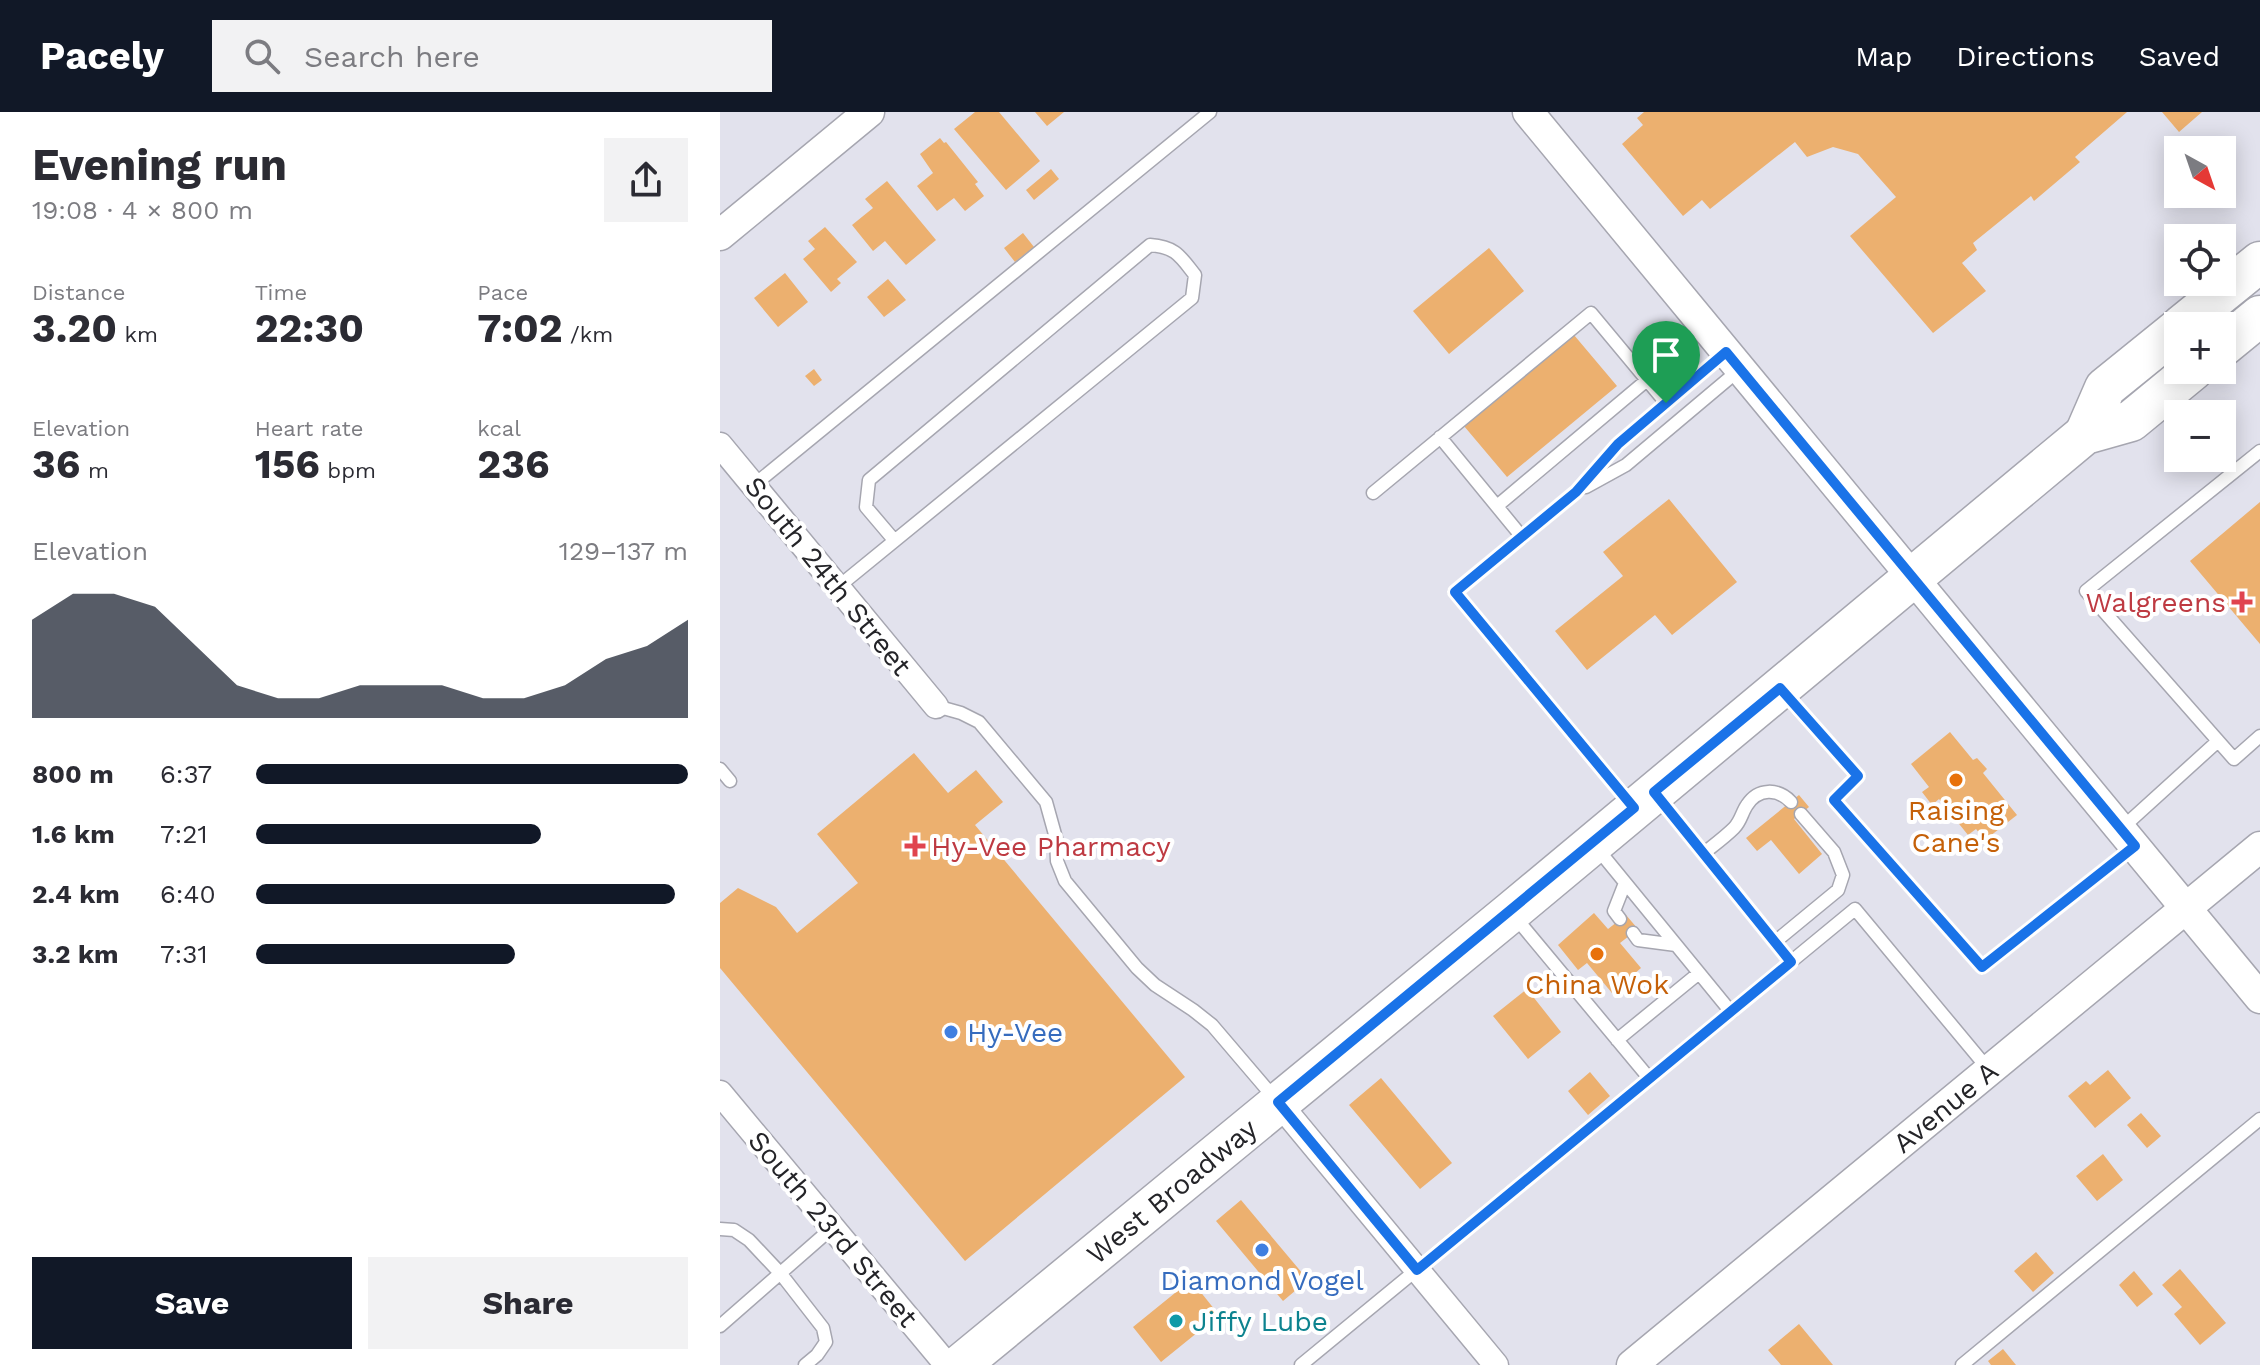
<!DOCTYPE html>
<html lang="en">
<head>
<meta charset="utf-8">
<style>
  :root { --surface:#fff; --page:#f2f2f3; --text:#2b2b33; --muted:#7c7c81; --accent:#111827 }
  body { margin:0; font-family:"Work Sans",sans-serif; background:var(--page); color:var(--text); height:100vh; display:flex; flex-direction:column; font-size:30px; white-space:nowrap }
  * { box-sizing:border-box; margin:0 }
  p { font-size:26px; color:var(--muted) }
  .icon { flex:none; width:44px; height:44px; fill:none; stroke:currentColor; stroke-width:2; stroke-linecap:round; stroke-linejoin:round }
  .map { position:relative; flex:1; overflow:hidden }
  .drawer { display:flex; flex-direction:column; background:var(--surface); width:720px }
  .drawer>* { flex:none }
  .needle { width:52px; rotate:140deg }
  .fabs { position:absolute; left:1444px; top:24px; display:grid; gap:16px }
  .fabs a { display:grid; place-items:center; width:72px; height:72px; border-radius:0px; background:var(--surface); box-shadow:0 4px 20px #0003; font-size:40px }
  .pin { position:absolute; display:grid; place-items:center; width:68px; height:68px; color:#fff; margin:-82px -34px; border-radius:50% 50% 50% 0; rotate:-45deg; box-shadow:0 0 8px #0007 }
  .pin .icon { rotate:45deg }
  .round { display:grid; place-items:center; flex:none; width:84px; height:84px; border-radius:0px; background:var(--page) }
  .overview { display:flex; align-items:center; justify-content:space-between; height:136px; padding:0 32px }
  h1 { font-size:44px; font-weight:700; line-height:60px }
  .figures { display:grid; grid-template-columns:repeat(3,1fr); gap:12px; height:136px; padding:8px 32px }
  .figures div { display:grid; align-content:center }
  .figures b { font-size:40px; font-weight:700 }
  .figures small { font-size:22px; font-weight:400 }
  .figures p { font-size:22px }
  .chart { height:224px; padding:16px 32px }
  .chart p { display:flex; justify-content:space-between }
  .chart svg { width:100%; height:144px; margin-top:8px; fill:var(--accent); opacity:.7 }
  .action { display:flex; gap:16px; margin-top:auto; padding:16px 32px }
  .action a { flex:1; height:92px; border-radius:0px; background:var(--accent); color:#fff; font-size:32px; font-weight:700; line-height:92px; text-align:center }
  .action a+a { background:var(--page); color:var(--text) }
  ul { padding:0 32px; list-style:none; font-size:26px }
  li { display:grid; grid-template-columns:128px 96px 1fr; align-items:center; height:60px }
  li i { height:20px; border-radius:10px; background:var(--accent) }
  header { display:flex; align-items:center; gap:48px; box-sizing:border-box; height:112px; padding:0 40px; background:var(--accent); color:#fff }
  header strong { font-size:38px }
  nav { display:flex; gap:44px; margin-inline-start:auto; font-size:28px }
  .search { width:560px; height:72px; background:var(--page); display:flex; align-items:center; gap:20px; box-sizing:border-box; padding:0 28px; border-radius:0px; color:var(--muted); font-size:30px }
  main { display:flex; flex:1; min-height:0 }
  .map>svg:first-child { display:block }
  .building { fill:#ecb06f }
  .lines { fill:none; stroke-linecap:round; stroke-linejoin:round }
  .service-casing { stroke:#a6a6b0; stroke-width:15 }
  .minor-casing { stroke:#a6a6b0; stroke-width:27 }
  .tertiary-casing { stroke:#a6a6b0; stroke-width:33 }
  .primary-casing { stroke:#a6a6b0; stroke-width:43 }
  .service { stroke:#fff; stroke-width:12 }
  .minor { stroke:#fff; stroke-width:24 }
  .tertiary { stroke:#fff; stroke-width:30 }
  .primary { stroke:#fff; stroke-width:40 }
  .route-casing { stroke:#fff; stroke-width:16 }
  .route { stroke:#1a73e8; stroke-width:10 }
  .health-dot { fill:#e0444e; stroke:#fff; stroke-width:3 }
  .food-dot { fill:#e8710a; stroke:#fff; stroke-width:3 }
  .shop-dot { fill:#3f7fe0; stroke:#fff; stroke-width:3 }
  .culture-dot { fill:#0f9aa8; stroke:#fff; stroke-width:3 }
  .labels { text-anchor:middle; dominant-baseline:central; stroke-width:8; stroke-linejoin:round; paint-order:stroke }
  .street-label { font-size:28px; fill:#242428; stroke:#fff }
  .health-label { font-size:28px; fill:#be3a42; stroke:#fff; text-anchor:end }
  .food-label { font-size:28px; fill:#c56008; stroke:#fff }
  .shop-label { font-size:28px; fill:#366cbe; stroke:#fff; text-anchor:start }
  .culture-label { font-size:28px; fill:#0d838f; stroke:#fff; text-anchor:start }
</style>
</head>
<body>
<header>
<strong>Pacely</strong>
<div class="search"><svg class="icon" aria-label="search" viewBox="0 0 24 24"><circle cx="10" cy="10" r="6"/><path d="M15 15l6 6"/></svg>Search here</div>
<nav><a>Map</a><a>Directions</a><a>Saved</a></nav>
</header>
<main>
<section class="drawer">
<div class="overview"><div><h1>Evening run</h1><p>19:08 · 4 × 800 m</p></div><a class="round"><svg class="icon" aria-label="share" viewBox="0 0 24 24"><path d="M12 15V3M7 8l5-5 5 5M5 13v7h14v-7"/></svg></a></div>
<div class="figures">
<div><p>Distance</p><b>3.20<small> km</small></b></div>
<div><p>Time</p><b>22:30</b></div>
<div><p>Pace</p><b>7:02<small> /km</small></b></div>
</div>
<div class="figures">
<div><p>Elevation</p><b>36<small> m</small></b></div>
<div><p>Heart rate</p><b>156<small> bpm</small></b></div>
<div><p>kcal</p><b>236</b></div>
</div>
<div class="chart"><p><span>Elevation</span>129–137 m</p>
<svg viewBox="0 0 160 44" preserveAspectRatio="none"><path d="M0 44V14L10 6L20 6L30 10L40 22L50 34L60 38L70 38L80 34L90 34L100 34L110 38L120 38L130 34L140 26L150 22L160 14V44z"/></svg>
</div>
<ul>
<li><b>800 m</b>6:37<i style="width:100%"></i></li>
<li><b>1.6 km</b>7:21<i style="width:66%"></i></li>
<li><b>2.4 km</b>6:40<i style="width:97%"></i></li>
<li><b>3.2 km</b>7:31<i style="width:60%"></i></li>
</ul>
<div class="action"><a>Save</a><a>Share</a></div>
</section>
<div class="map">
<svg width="1540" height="1253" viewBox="0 0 1540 1253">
  <rect width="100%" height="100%" fill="#e2e2ed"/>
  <!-- building -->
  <path class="building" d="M 255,0 L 279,0 L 320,49 L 286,78 L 234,17 Z
    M 315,0 L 344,0 L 327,14 Z
    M 924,0 L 1407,0 L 1355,45 L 1360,50 L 1314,89 L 1311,84 L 1253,131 L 1257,138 L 1242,151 L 1266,179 L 1213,221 L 1130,124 L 1176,85 L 1138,42 L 1113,35 L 1087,45 L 1075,30 L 990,97 L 982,88 L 963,104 L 902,32 L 923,13 L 917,6 Z
    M 1442,0 L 1482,0 L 1459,20 Z
    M 220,26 L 224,31 L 226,30 L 258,70 L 255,72 L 264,84 L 245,99 L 234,86 L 217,99 L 197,74 L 213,61 L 200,42 Z
    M 331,57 L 339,67 L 314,88 L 306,78 Z
    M 167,69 L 216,128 L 186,153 L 165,129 L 153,139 L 132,113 L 153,96 L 145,87 Z
    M 105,115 L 137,150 L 117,167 L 121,171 L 111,180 L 83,147 L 95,137 L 88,129 Z
    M 303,121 L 314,135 L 295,150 L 284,136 Z
    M 769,136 L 804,179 L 729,242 L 693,199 Z
    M 65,161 L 88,190 L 58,215 L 34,186 Z
    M 168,167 L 186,188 L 164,205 L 147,185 Z
    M 854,223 L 897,274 L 787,365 L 744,314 Z
    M 94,257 L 102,268 L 94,274 L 85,264 Z
    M 949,387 L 1017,470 L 952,523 L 935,503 L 867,558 L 835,519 L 903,464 L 883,440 Z
    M 1540,390 L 1540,532 L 1470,449 Z
    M 1230,620 L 1253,648 L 1257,646 L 1267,657 L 1263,661 L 1297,703 L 1265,728 L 1256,717 L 1248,723 L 1219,687 L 1212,693 L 1202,680 L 1209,675 L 1191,652 Z
    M 194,641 L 228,681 L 256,658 L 283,690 L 255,713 L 465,965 L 245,1149 L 0,856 L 0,791 L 18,776 L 56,795 L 77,821 L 138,771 L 97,722 Z
    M 1079,683 L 1089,695 L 1074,707 L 1102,742 L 1079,762 L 1051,728 L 1037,739 L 1026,726 Z
    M 874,801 L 888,817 L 906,803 L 918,817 L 900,831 L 921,856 L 892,881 L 867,851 L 858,858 L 838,833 Z
    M 807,877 L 841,920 L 808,947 L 773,904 Z
    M 1388,958 L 1411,986 L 1375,1016 L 1348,984 L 1366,969 L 1370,973 Z
    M 870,960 L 890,984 L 868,1003 L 848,979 Z
    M 661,966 L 732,1051 L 700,1077 L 629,993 Z
    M 1421,1001 L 1441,1024 L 1427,1036 L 1407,1013 Z
    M 1383,1042 L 1403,1068 L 1377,1089 L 1356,1064 Z
    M 521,1088 L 588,1168 L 563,1189 L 496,1109 Z
    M 1316,1140 L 1334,1161 L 1313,1180 L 1294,1159 Z
    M 1460,1157 L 1506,1211 L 1480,1233 L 1454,1202 L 1462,1195 L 1442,1173 Z
    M 1414,1159 L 1433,1182 L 1417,1195 L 1399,1173 Z
    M 471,1168 L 499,1203 L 441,1250 L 413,1215 Z
    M 1079,1212 L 1113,1253 L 1061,1253 L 1048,1238 Z
    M 1283,1237 L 1296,1253 L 1271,1253 L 1268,1249 Z"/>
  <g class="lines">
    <defs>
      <path id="service" d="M 720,325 L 802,425
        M 1540,339 L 1366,479 L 1514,647 L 1540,624
        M 34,373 L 490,0
        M 866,375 L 906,353 L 1019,258
        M 653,381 L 871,201 L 946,291
        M 777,394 L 927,268
        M 118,475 L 472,186 L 475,163 C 460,144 456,135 430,133 L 149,368 L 146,395 L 174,428
        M 1063,580 L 1138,664 L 1114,688 L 1262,855 L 1415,734
        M 216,594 L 241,601 L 259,610 L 326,690 L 336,726 L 337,749 L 345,769 L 417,856 L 435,873 L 473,898 L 492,913 L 556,988
        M 0,657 L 10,669
        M 937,684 L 1071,850
        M 912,693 L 735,480 L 856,380 L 898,332 L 1006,240
        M 1401,717 L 1498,629
        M 876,735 L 1011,900
        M 984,741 C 994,733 1005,725 1014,716 C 1021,709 1022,700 1027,693 C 1038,676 1058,676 1071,690
        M 795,805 L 929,966
        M 900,807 L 894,799 L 905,771
        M 913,821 L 918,828 L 956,833
        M 1056,829 L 1118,778 L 1123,763 L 1114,740 L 1081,702
        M 897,928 L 979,861
        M 0,1117 L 14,1118 L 29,1128 L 61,1162 L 103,1216 L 106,1230 L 97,1243 L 85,1253
        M 0,1214 L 112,1116
        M 581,1253 L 1135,797 L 1269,958
        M 1242,1253 L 1540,1007"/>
      <path id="minor" d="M 0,333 L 216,594
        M 0,981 L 227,1253
        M 558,990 L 776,1253"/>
      <g id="tertiary">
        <path d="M 808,0 L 1540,886"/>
        <path d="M 0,123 L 149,0"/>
        <path id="s1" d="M 912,1253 L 1540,735"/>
      </g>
      <g id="primary">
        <path d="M 1461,214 L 1540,150"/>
        <path d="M 1502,235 L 1540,204"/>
        <path d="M 1365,322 L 1385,276 L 1458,217"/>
        <path id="s2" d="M 240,1253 L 791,800 L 1365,322 L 1411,309 L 1473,258"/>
      </g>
    </defs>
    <!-- service casing -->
    <use href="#service" class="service-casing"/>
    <!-- minor casing -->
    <use href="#minor" class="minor-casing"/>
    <!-- tertiary casing -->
    <use href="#tertiary" class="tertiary-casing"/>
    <!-- primary casing -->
    <use href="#primary" class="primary-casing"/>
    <!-- service -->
    <use href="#service" class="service"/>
    <!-- minor -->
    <use href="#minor" class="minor"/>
    <!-- tertiary -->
    <use href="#tertiary" class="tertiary"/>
    <!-- primary -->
    <use href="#primary" class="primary"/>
  </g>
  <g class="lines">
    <defs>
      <path id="route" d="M 1006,240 L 1415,734 L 1262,855 L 1114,688 L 1138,664 L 1060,576 L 934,680 L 1071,850 L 697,1158 L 558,990 L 914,696 L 735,480 L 856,380 L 898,332 Z"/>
    </defs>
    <!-- route casing -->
    <use href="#route" class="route-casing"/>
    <!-- route -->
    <use href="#route" class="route"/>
  </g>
  <!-- markers -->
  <g class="health-dot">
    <path d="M1518 478h8v8h8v8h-8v8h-8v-8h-8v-8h8z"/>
    <path d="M191 722h8v8h8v8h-8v8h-8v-8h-8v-8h8z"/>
  </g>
  <g class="food-dot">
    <circle cx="1236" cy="668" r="8"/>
    <circle cx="877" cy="842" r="8"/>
  </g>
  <g class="shop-dot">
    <circle cx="231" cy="920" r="8"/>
    <circle cx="542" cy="1138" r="8"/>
  </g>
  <circle class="culture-dot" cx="456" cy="1209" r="8"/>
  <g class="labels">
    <!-- street labels -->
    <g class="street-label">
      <text transform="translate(108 464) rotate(51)">South 24th Street</text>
      <text stroke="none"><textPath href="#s1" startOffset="406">Avenue A</textPath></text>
      <text stroke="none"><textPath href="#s2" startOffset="274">West Broadway</textPath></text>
      <text transform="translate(113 1117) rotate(50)">South 23rd Street</text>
    </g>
    <!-- health labels -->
    <g class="health-label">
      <text x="1506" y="490">Walgreens</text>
      <text x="211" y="734" text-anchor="start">Hy-Vee Pharmacy</text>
    </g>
    <!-- food labels -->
    <g class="food-label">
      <text x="1236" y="698">Raising<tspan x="1236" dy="32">Cane's</tspan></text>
      <text x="877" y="872">China Wok</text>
    </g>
    <!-- shop labels -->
    <g class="shop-label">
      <text x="247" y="920">Hy-Vee</text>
      <text x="542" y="1168" text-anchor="middle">Diamond Vogel</text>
    </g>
    <!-- culture labels -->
    <g class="culture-label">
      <text x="472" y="1209">Jiffy Lube</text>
    </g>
  </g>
</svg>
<div class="fabs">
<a><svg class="needle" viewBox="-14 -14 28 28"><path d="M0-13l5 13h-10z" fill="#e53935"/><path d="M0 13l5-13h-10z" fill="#7c7c81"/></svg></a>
<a><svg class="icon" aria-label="locate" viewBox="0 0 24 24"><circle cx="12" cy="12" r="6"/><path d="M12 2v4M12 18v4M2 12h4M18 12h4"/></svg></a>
<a>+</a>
<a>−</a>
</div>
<div class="pin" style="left:946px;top:291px;background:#1e9e55"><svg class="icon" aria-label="arrive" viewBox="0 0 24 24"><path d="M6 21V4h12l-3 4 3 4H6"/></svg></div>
</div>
</main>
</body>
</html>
